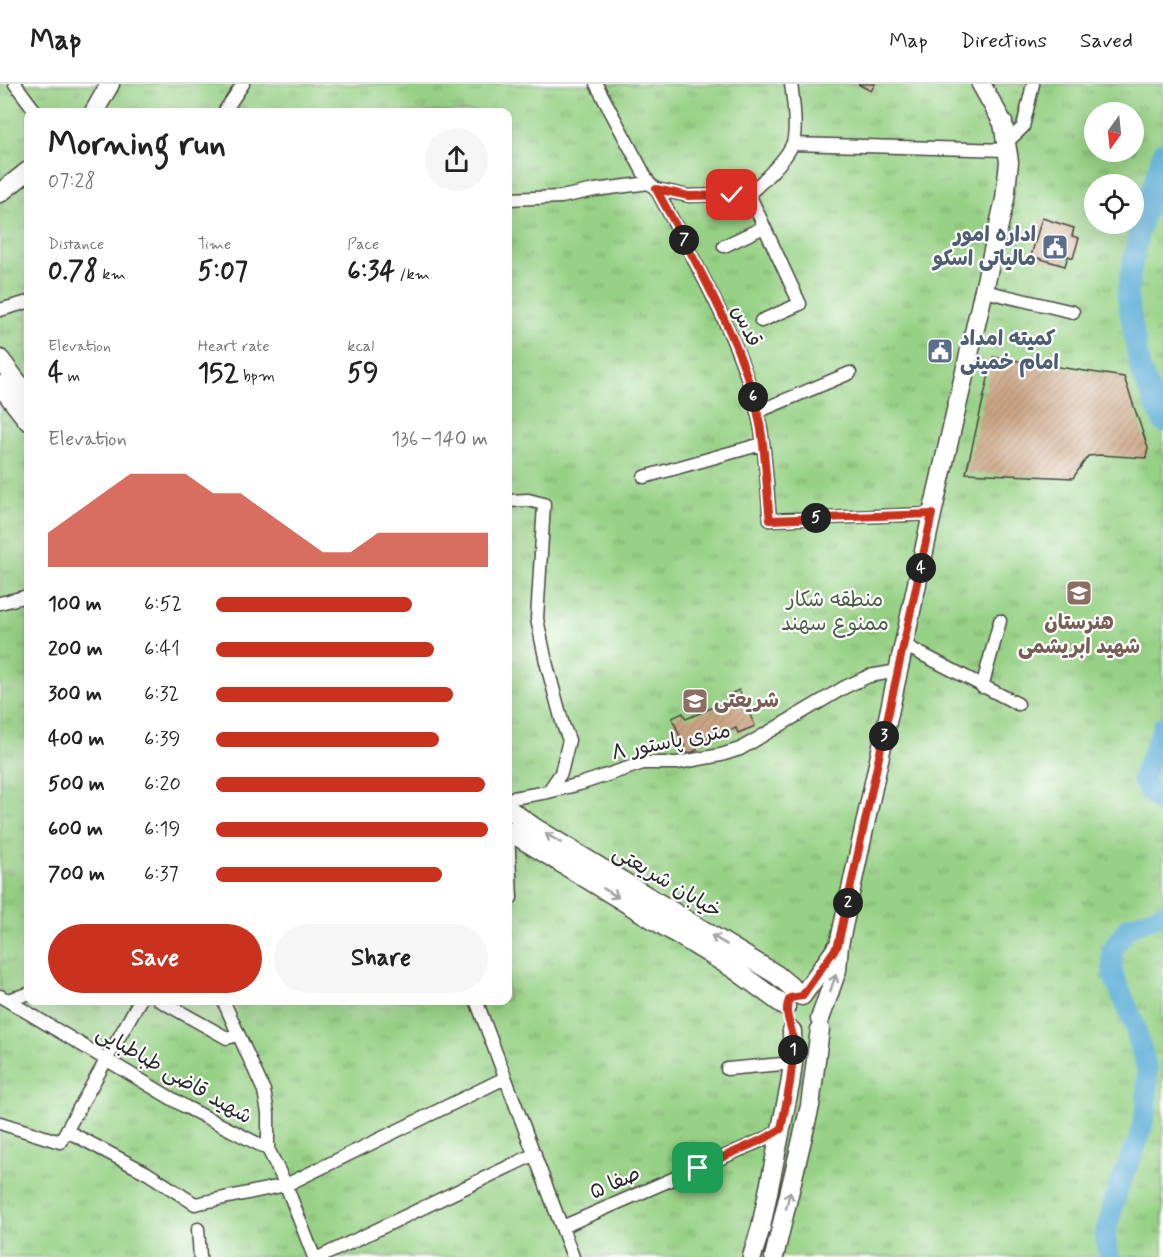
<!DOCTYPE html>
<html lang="en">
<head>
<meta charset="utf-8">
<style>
  :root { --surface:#fff; --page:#f6f6f6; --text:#222; --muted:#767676; --line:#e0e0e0; --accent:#c8321e }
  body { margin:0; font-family:Mynerve,"Playpen Sans Arabic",sans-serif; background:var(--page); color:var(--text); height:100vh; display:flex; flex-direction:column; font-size:22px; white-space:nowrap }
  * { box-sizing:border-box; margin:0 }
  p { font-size:20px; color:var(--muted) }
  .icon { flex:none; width:33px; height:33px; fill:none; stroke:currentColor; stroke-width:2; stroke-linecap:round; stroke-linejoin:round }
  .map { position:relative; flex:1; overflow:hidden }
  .sheet { position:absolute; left:24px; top:24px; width:488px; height:897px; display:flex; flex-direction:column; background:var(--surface); border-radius:12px; box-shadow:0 6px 24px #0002 }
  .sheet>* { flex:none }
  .needle { width:39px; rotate:195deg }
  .buttons { position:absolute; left:1084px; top:18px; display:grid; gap:12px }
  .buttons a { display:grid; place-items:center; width:60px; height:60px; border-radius:50%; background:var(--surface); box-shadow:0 6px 24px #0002; font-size:30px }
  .pin { position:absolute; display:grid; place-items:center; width:51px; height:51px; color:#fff; margin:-26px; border-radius:12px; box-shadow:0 3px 9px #0006 }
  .km { position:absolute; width:30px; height:30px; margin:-15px; border-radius:50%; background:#222; color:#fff; font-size:16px; line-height:30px; text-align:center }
  .round { display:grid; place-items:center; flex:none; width:63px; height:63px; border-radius:32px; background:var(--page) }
  .overview { display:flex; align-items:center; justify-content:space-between; height:102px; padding:0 24px }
  h1 { font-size:33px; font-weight:700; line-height:45px }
  .figures { display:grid; grid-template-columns:repeat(3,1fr); gap:9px; height:102px; padding:6px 24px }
  .figures div { display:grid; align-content:center }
  .figures b { font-size:26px; font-weight:700 }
  .figures small { font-size:16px; font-weight:400 }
  .figures p { font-size:16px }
  .chart { height:168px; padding:12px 24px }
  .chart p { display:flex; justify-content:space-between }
  .chart svg { width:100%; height:108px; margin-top:6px; fill:var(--accent); opacity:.7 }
  .action { display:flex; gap:12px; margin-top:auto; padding:12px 24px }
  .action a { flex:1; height:69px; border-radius:36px; background:var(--accent); color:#fff; font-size:24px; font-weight:700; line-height:69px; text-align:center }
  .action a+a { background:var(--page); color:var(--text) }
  ul { padding:0 24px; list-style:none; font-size:20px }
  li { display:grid; grid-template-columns:96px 72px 1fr; align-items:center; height:45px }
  li i { height:15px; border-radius:8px; background:var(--accent) }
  header { display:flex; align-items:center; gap:36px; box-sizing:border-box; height:84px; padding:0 30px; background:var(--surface); border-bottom:2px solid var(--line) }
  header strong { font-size:28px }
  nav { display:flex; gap:33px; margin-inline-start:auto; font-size:21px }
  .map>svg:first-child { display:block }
  .park { fill:url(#park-tufts); stroke:#617e58; stroke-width:1.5; fill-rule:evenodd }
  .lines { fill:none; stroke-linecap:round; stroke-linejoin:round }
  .river { stroke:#5badd6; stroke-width:21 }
  .building { fill:url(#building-hatch) }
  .street-casing { stroke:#484641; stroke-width:15 }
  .secondary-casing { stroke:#484641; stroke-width:21 }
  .street { stroke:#fff; stroke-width:12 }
  .secondary { stroke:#fff; stroke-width:18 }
  .oneway { stroke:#a0a0a0 }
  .route-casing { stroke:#fff; stroke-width:12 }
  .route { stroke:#c8321e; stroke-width:8 }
  .labels { text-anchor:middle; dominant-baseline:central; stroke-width:4.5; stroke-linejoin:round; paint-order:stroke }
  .service-label { font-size:21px; font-weight:bold; fill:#4e5e75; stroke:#fff; text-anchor:end }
  .street-label { font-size:21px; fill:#2b2b2b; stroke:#fff }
  .park-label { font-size:21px; fill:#4b5d46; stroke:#fff }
  .education-label { font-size:21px; font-weight:bold; fill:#785e54; stroke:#fff }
</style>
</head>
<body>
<header>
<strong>Map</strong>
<nav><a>Map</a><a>Directions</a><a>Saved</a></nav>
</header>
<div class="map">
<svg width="1163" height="1173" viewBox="0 0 1163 1173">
  <defs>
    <pattern id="park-tufts" width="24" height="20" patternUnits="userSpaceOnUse" patternTransform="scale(1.5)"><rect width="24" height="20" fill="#97d185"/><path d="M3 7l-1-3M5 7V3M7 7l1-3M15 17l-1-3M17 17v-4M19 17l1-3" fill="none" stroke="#7baa6d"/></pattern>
    <pattern id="building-hatch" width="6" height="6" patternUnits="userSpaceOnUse" patternTransform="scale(1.5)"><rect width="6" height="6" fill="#cca685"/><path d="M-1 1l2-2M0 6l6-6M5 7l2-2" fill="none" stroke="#a6876d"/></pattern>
  </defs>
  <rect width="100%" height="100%" fill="#fff"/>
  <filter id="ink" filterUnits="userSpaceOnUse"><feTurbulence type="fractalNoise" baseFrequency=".0167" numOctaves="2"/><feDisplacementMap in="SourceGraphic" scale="12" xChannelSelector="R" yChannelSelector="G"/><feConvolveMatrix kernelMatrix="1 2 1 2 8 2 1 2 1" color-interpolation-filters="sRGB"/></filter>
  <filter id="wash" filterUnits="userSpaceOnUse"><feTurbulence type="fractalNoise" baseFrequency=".008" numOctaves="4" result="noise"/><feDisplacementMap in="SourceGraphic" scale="24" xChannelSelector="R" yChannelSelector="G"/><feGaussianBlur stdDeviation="1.35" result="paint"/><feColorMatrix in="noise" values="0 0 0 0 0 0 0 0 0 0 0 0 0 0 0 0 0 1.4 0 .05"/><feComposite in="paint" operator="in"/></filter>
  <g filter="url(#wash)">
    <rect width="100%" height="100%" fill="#ecdfbd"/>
    <!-- park -->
    <path class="park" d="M 0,0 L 1163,0 L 1163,1173 L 0,1173 ZM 28,28 L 507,28 L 507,916 L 28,916 ZM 1095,28 L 1134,28 L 1134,68 L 1095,68 ZM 1095,100 L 1134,100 L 1134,140 L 1095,140 Z"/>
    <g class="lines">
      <!-- river -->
      <path class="river" d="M 1163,68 L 1138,150 L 1127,210 L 1140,285 L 1163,338
        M 1163,643 L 1142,695 L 1151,710 L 1163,720
        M 1109,1173 L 1105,1152 L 1117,1107 L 1139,1054 L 1147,1023 L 1147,985 L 1132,934 L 1113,891 L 1112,866 L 1128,843 L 1163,830"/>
    </g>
    <g id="blocks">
      <!-- building -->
      <path class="building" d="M 858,0 L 875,0 L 871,7 Z
        M 1042,134 L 1074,144 L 1072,152 L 1079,154 L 1073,174 L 1068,172 L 1065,182 L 1031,172 Z
        M 993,273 L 1124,293 L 1148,364 L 1146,374 L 1100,371 L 1088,372 L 1073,394 L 966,389 Z
        M 739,606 L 755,642 L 738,649 L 736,644 L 696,660 L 697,666 L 688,670 L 672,634 L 683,629 L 686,635 L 730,616 L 728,611 Z"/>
    </g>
  </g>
  <g filter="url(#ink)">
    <use href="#blocks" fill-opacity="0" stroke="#484641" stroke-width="1.5"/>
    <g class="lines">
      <defs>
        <path id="street" d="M 15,0 L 36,28
          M 596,0 L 649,99 L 656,105 C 694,176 744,261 760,340 C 766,371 767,405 770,436 L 932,430
          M 224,28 L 243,0
          M 1006,59 L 1023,43 L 1033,0
          M 793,60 L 1007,66
          M 656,105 L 689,112 L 749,110
          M 749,110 L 800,220 L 761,237
          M 749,110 C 762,98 785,77 792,61 C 798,48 793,14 791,0
          M 507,115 L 561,113 L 595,106 L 649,99
          M 724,162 L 764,143
          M 984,207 L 1073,228
          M 0,226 L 28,218
          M 757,328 L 850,289
          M 644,393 L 762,360
          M 507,417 L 528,416 L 544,420 L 537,535 L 546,578 L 563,641 L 569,656 L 561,689 L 548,708
          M 0,519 L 28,512
          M 904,561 L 1018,620
          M 982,603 L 1000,537
          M 507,715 L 548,708 L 580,700 L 643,679 L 677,679 L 721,671 L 740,665 L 845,603 L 869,592 L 898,587
          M 507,814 L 511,814 L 508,746
          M 0,912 L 184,1022 L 268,1065
          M 7,916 L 28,910
          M 159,916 L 227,954 L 238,951
          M 223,916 L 264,1007 L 268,1029 L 268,1065 L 286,1101 L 314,1173
          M 476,916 L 573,1173
          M 727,985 L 793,979
          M 0,1039 L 60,1058 L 140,916
          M 67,1047 L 147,1089 L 195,1120 L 286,1101 L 505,994
          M 562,1143 L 767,1054 L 781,1045
          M 198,1145 L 200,1173
          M 320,1173 L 535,1070"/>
        <path id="secondary" d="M 94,28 L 110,0
          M 0,109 L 28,87
          M 0,275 L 28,312
          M 0,301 L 28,337
          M 507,724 L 537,745 L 777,891 L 802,912 L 838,862
          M 507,746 L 734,885 L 786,923
          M 820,935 L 837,886 L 839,861 L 932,430 L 1005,115 L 1009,78 L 1003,39 L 981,0
          M 752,1173 L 761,1143 L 790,1001 L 793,979 L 792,947
          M 774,1173 L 810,1022 L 820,945"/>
      </defs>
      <!-- street casing -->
      <use href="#street" class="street-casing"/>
      <!-- secondary casing -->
      <use href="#secondary" class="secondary-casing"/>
      <!-- street -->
      <use href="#street" class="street"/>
      <!-- secondary -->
      <use href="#secondary" class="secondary"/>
    </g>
    <!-- one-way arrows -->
    <defs><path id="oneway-shaft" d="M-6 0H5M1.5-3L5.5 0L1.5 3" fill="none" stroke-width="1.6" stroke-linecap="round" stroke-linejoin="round" transform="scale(1.5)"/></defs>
    <g class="oneway">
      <use href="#oneway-shaft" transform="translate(553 754) rotate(-149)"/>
      <use href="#oneway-shaft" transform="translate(611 809) rotate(31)"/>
      <use href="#oneway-shaft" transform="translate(719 856) rotate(-149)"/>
      <use href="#oneway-shaft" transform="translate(833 899) rotate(-71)"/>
      <use href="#oneway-shaft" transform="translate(788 1116) rotate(-77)"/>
    </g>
  </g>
  <g class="lines" filter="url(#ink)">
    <defs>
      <path id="route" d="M 698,1084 L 766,1054 L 781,1045 C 787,1015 794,987 793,955 C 792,940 782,929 790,914 L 802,912 L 838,861 L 932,430 L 770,436 C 766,404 766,371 760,340 C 745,261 694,175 656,105 L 689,112 L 732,111"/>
    </defs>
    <!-- route casing -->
    <use href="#route" class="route-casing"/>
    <!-- route -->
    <use href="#route" class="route"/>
  </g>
  <!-- icons -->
  <defs>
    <symbol id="civic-square" viewBox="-11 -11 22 22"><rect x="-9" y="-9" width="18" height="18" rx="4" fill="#5c6f8a" stroke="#fff"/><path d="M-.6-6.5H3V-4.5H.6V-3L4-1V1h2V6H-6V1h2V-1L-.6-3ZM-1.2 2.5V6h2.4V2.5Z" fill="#fff"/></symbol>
    <symbol id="school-square" viewBox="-11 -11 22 22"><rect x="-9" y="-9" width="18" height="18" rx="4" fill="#8d6e63" stroke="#fff"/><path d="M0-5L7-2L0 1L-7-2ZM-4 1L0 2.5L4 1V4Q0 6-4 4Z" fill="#fff"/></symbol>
  </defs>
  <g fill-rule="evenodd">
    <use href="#civic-square" x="1040" y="148" width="30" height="30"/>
    <use href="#civic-square" x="925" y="252" width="30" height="30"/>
    <use href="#school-square" x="1064" y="494" width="30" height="30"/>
    <use href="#school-square" x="680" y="602" width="30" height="30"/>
  </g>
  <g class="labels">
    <!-- service labels -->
    <g class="service-label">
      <text x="1036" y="151">اداره امور<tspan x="1036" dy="24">مالیاتی اسکو</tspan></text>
      <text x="960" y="255" text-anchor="start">کمیته امداد<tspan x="960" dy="24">امام خمینی</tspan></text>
    </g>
    <!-- street labels -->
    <g class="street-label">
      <text transform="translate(746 242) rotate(65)">قدس</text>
      <text transform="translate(671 658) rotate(-11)">۸ متری پاستور</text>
      <text transform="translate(667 798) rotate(31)">خیابان شریعتی</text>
      <text transform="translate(174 991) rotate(30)">شهید قاضی طباطبایی</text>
      <text transform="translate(615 1099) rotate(-24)">صفا ۵</text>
    </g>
    <!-- park labels -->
    <g class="park-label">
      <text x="835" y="516">منطقه شکار<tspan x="835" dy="24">ممنوع سهند</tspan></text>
    </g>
    <!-- education labels -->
    <g class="education-label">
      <text x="1079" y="539">هنرستان<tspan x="1079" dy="24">شهید ابریشمی</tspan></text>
      <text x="714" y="617" text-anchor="start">شریعتی</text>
    </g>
  </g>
</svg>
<div class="buttons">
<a><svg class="needle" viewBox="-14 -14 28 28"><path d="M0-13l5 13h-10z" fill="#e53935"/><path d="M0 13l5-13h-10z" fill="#767676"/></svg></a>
<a><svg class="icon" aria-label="locate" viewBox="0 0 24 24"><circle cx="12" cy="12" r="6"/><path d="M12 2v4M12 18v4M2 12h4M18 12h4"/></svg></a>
</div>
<div class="pin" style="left:698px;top:1084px;background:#1e9e55"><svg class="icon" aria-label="arrive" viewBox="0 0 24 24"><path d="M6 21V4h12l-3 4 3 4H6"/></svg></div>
<div class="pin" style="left:732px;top:111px;background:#d93025"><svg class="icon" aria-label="check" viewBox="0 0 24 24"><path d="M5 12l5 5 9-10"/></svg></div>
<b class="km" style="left:793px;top:966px">1</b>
<b class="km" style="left:848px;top:819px">2</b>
<b class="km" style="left:884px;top:652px">3</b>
<b class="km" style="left:921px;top:484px">4</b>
<b class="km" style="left:816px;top:434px">5</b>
<b class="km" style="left:753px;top:313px">6</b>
<b class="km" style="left:684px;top:156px">7</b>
<section class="sheet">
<div class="overview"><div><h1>Morning run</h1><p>07:28</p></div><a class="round"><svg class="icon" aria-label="share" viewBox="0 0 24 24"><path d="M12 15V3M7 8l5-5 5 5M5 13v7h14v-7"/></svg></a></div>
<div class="figures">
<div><p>Distance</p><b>0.78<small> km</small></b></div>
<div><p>Time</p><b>5:07</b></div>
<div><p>Pace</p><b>6:34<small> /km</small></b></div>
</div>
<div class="figures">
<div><p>Elevation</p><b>4<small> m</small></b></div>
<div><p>Heart rate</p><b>152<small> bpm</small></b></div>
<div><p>kcal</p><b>59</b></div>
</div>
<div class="chart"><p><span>Elevation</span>136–140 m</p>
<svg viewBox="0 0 160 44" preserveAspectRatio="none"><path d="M0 44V30L10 22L20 14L30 6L40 6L50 6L60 14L70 14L80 22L90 30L100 38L110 38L120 30L130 30L140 30L150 30L160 30V44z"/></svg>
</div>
<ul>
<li><b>100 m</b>6:52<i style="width:72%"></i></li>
<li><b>200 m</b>6:41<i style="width:80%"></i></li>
<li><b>300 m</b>6:32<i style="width:87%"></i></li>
<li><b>400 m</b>6:39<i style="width:82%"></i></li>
<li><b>500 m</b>6:20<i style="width:99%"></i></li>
<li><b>600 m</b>6:19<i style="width:100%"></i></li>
<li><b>700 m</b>6:37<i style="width:83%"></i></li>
</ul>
<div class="action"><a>Save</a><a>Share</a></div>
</section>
</div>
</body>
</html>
